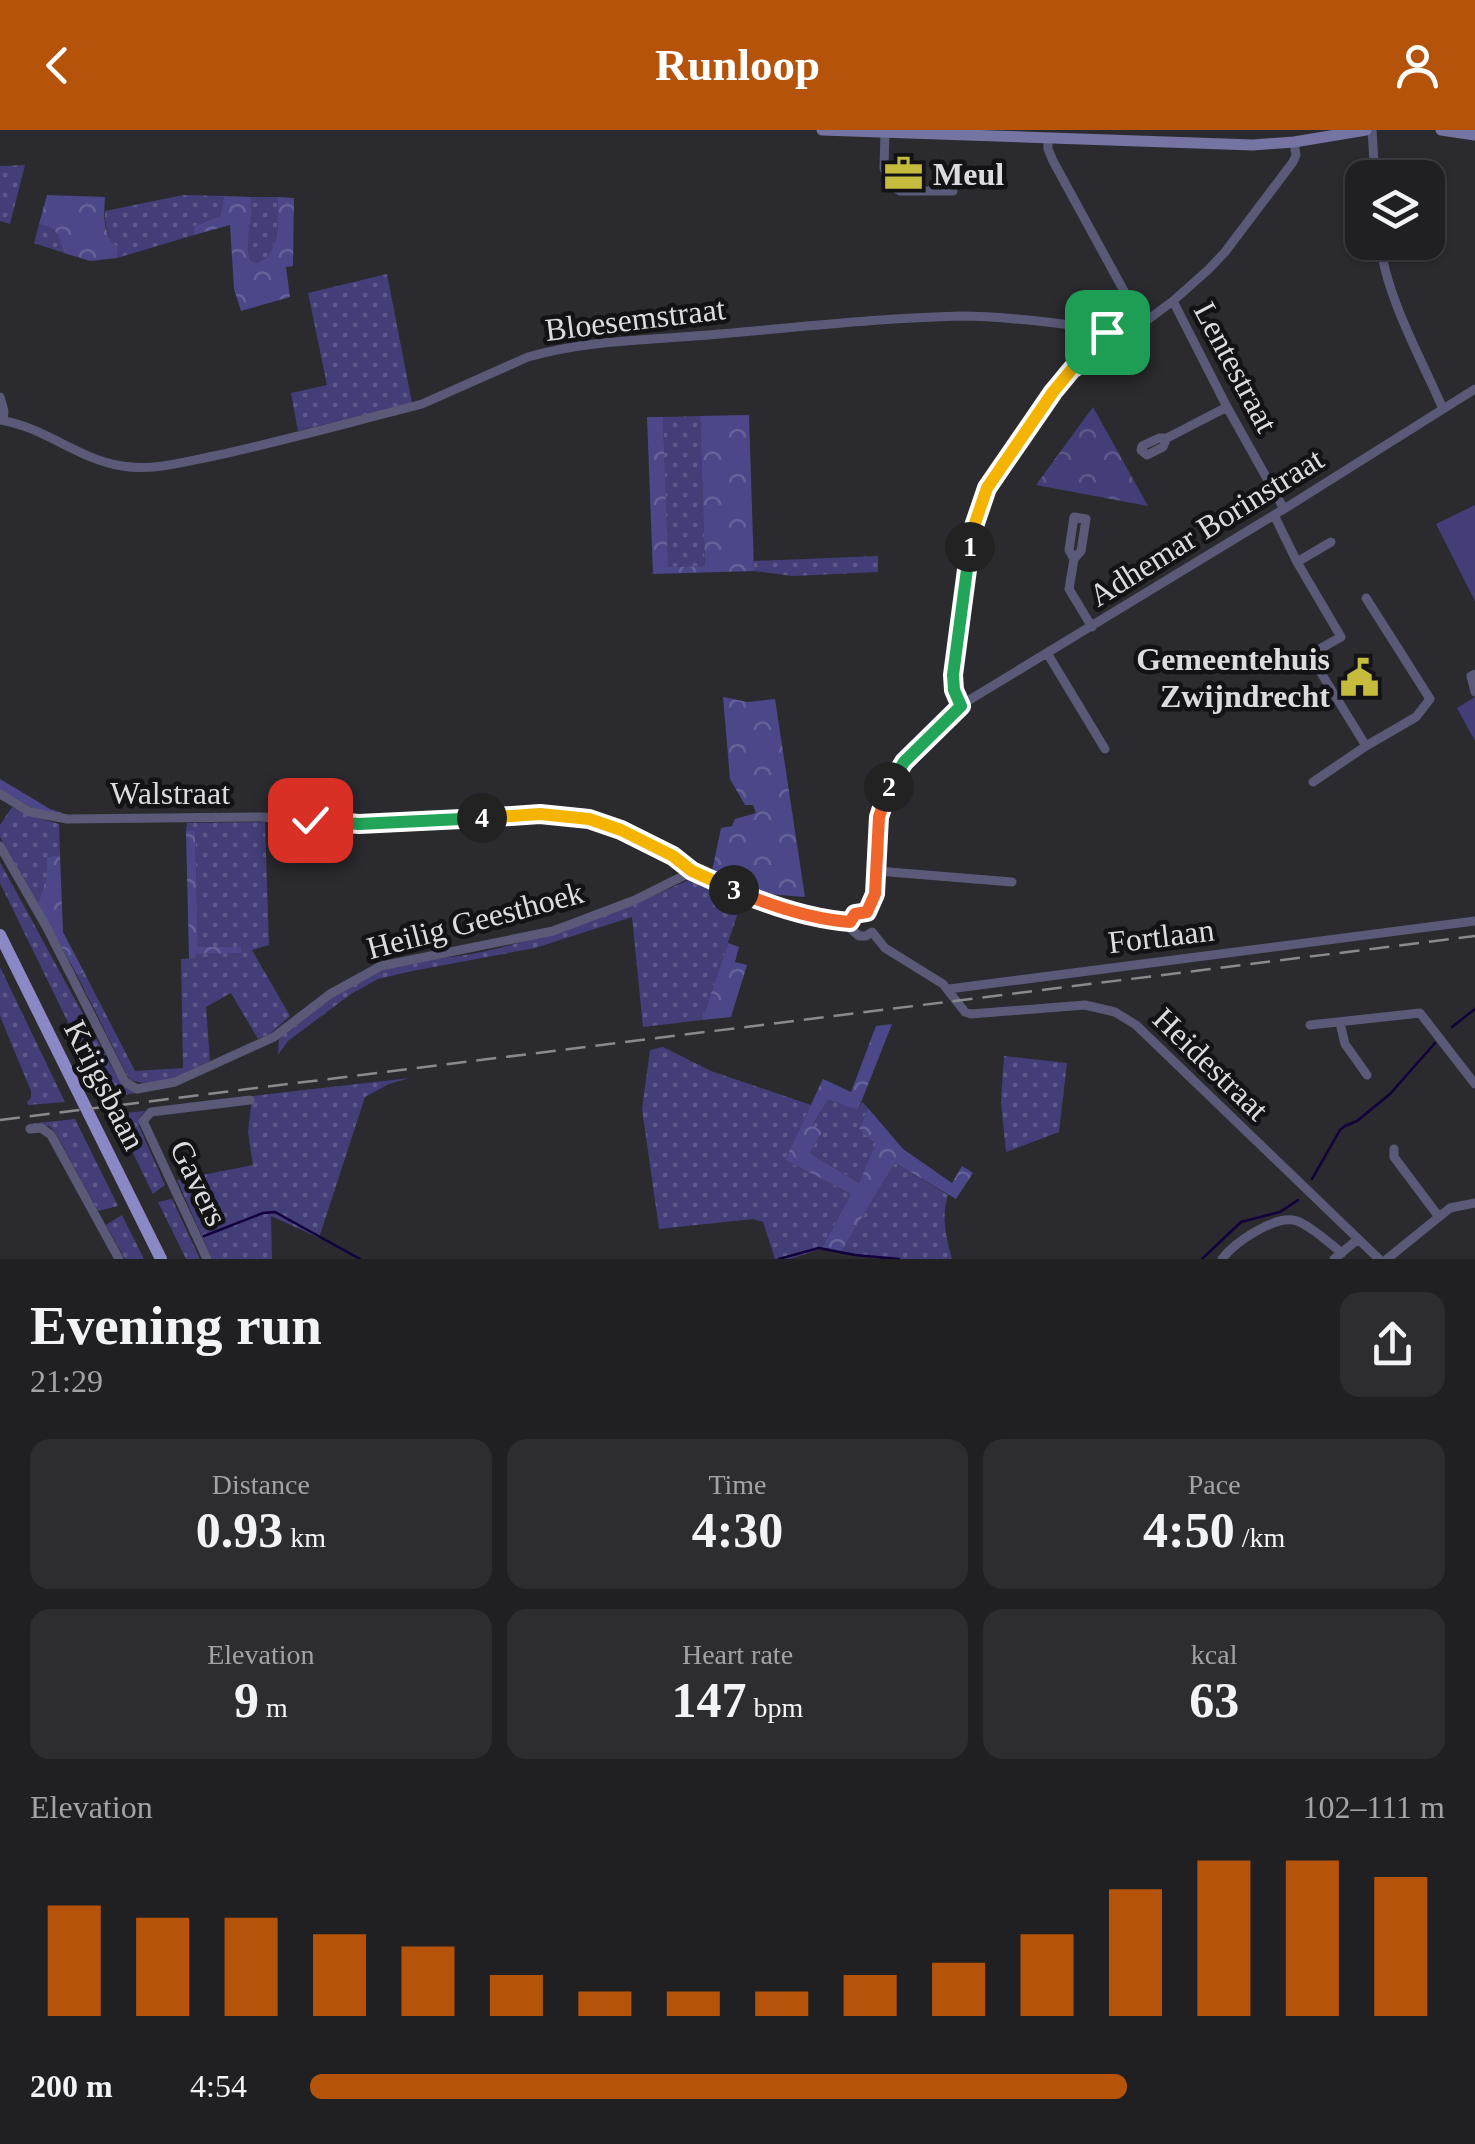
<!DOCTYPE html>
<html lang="en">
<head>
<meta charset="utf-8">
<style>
  :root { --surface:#202023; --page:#2d2d30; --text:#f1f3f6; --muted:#a2a3a6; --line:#3d3e41; --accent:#b45309 }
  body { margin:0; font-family:Georgia,serif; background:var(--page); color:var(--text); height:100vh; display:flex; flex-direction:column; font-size:38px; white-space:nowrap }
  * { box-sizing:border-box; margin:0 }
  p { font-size:32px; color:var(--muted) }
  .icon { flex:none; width:55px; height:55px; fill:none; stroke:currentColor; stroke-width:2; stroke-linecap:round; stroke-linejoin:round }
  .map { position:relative; height:1129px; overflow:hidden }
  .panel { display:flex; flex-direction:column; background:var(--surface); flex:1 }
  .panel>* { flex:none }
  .fabs { position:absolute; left:1345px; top:30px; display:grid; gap:20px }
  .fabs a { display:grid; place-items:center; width:100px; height:100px; border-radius:20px; background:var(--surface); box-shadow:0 2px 8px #0004,0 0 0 2px var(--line); font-size:50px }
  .pin { position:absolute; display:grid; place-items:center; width:85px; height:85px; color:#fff; margin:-42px; border-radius:20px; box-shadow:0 5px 15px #0006 }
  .km { position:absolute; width:50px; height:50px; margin:-25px; border-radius:50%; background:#222; color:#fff; font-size:28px; line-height:50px; text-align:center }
  .round { display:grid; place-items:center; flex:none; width:105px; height:105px; border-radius:20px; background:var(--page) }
  .summary { display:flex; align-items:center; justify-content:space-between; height:170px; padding:0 30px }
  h1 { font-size:55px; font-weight:700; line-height:75px }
  .metrics { display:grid; grid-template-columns:repeat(3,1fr); gap:15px; height:170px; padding:10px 30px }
  .metrics div { display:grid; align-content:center; border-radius:20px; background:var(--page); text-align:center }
  .metrics b { font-size:50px; font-weight:700 }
  .metrics small { font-size:28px; font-weight:400 }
  .metrics p { font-size:28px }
  .chart { height:280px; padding:20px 30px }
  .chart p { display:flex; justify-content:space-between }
  .chart svg { width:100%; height:180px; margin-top:10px; stroke:var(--accent); stroke-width:6 }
  ul { padding:0 30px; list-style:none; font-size:32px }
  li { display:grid; grid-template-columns:160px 120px 1fr; align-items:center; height:75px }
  li i { height:25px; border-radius:12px; background:var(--accent) }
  header { display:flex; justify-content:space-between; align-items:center; height:130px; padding:0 30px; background:var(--accent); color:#fff; font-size:45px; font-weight:700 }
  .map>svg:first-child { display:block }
  .grass { fill:url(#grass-dots) }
  .forest { fill:url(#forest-crowns) }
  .park { fill:url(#park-crowns) }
  .pitch { fill:#433e77 }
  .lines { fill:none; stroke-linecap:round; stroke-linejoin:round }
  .stream { stroke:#12003d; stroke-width:2.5 }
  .minor { stroke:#5a5a78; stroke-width:9 }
  .secondary { stroke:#7574a3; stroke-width:11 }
  .primary { stroke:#8a88c5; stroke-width:12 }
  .rail { stroke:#8a8a8e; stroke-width:2.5; stroke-dasharray:20 10; stroke-linecap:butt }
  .split-1-casing { stroke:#fff; stroke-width:20 }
  .split-2-casing { stroke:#fff; stroke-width:20 }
  .split-3-casing { stroke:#fff; stroke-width:20 }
  .split-4-casing { stroke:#fff; stroke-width:20 }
  .split-5-casing { stroke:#fff; stroke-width:20 }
  .split-1 { stroke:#f5b400; stroke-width:12 }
  .split-2 { stroke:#22a559; stroke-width:12 }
  .split-3 { stroke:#f0652b; stroke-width:12 }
  .split-4 { stroke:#f5b400; stroke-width:12 }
  .split-5 { stroke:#22a559; stroke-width:12 }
  .labels { text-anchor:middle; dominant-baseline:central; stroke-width:9; stroke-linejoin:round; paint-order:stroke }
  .poi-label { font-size:32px; font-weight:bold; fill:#dcdcdf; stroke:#131315; text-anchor:start }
  .street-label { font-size:32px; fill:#dcdcdf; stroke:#131315 }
</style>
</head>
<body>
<header><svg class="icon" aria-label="back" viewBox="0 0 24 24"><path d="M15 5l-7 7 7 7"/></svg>Runloop<svg class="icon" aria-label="person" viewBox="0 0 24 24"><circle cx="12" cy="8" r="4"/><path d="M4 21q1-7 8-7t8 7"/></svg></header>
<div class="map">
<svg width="1475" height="1129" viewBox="0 0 1475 1129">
  <defs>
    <pattern id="grass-dots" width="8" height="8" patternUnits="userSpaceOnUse" patternTransform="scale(2.5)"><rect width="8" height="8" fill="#433e77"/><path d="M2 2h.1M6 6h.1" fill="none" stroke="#5e598a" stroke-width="1.8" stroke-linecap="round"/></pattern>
    <pattern id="forest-crowns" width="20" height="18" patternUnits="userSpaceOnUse" patternTransform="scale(2.5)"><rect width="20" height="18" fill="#4c4789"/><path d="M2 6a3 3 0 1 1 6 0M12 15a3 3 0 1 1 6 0" fill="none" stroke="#656199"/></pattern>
    <pattern id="park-crowns" width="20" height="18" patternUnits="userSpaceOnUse" patternTransform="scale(2.5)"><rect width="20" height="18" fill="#433e77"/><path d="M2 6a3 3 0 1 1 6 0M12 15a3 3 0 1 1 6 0" fill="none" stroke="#5e598a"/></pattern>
  </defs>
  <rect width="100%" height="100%" fill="#2a2a2f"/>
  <!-- grass -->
  <path class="grass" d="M 25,35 L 10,94 L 0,91 L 0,36 Z
    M 183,65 L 224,66 L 220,86 L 194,96 L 194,105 L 117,128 L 118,118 C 107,109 105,96 105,81 Z
    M 251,67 L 277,67 C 279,90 281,124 256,133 L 250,130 C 244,109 253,88 251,67 Z
    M 39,94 C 58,99 59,104 64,123 L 34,113 Z
    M 387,144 L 412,273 L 298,301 L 291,263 L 327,255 L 308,163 Z
    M 700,286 L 705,436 L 667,437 L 663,287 Z
    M 878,426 L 878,442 L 793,446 L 754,441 L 754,431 Z
    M 12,677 L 31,686 L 59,694 L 60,725 L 47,727 L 47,746 L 38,774 L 0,707 L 0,695 Z
    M 265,692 L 269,815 L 252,820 L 290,886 L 270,904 L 258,909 L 231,863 L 206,877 L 210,931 C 185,943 156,961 129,949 L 77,845 L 84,842 L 135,941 L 183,938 L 181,829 L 195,828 L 195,824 L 241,822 L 240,817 L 198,817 L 195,701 L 186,701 L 187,693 Z
    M 0,732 L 115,943 L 123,954 L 136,963 L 105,968 L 0,753 Z
    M 693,748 L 742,771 L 702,890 L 643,897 L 632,787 L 535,818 L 412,841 L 378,849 L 351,864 L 288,911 L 278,925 L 279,907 C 312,883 345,854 383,840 C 414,829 450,829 482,822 C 557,805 623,780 693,748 Z
    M 0,837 L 65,972 L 28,975 L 27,972 L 31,968 L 31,961 L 0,886 Z
    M 663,917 L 711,941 L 811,975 L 785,1030 L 851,1064 L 821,1119 L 789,1129 L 775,1129 L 763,1092 L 753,1089 L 659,1099 L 642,979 L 650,920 Z
    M 1004,926 L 1067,933 L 1059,1002 L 1006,1022 L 1001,972 Z
    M 410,948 L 389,954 L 365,967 L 319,1108 L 271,1086 L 272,1129 L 212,1129 L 177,1050 L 253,1035 L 248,1002 L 252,966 Z
    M 828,968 L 858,980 L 862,972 L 868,978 L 859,999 L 877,1014 L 859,1053 L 810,1023 L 821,1003 L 813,996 Z
    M 145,981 L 139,988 L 139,996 L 165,1055 L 153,1064 L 114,984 Z
    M 75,989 L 118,1076 L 98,1081 L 55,1002 L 49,996 L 29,998 L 28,994 Z
    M 895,1033 L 948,1065 C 941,1087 946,1107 952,1129 L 890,1129 L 841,1122 Z
    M 172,1069 L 200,1129 L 186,1129 L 158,1072 Z
    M 122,1085 L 144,1129 L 125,1129 L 106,1095 Z"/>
  <!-- forest -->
  <path class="forest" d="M 47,65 L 105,67 C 104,85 102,105 118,118 L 117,128 L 90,131 L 64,123 C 58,104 59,99 39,94 Z
    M 224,66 L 251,67 C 254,88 244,109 250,130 L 256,133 C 281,124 279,90 277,67 L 294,68 L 293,136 L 286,137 L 290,167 L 241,181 L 234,159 L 230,95 L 194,105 L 194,96 L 220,86 Z
    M 749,285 L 754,441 L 653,444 L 647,287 L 663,287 L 668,437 L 705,436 L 700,286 Z
    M 723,567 L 748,572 L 775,569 L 805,767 L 767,764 L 712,741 L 721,698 L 732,696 L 735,689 L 756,683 L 753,675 L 745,675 L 730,649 Z
    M 0,649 L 50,679 L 62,683 L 58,685 L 36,680 L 0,660 Z
    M 186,701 L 195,701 L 198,817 L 241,817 L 241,823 L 196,824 L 195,828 L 189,829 Z
    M 60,725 L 63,802 L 84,842 L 77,845 L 38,774 L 47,746 L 47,727 Z
    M 728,813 L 739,817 L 735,832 L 747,835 L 731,887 L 702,890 Z
    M 892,894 L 858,980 L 828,969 L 813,995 L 822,1002 L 810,1023 L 859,1053 L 876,1014 L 859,999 L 868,978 L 903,1019 L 952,1053 L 962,1036 L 973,1043 L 956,1069 L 895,1033 L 841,1122 L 821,1119 L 851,1064 L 785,1030 L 823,949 L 851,962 L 876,896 Z"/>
  <!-- park -->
  <path class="park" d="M 1093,277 L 1148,376 L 1036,355 Z"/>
  <!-- pitch -->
  <path class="pitch" d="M 1475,375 L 1475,471 L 1436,394 Z
    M 1475,567 L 1475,611 L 1457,578 Z"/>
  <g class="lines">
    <!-- stream -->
    <path class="stream" d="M 1452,897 L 1475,879
      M 1312,1049 L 1340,1000 L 1345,996 L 1357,991 L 1390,964 L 1435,913
      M 204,1106 L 263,1083 L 275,1082 L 360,1129
      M 779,1129 L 819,1118 L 855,1125 L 899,1129
      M 1202,1129 L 1241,1092 L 1280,1082 L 1298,1070"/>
    <!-- minor -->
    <path class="minor" d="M 1372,0 L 1375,48
      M 885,2 L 884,38 L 890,55 L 900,61 L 953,61
      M 1048,8 L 1048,19 L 1053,31 L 1142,194
      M 1380,112 C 1386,167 1421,228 1443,279
      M 1173,171 L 1227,277 L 1284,379
      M 0,267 L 4,281 L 3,290
      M 0,290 C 47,298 75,328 122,336 C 153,341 184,332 214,326 C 278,312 340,295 403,279 L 422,274 L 528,227 C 586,210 649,210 709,205 C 793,198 877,188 961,186 C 1006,186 1052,193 1098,198 L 1107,202 L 1115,211
      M 1167,308 L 1163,317 L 1147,325 L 1141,320 L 1142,316 L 1159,308 L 1167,308 L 1227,277
      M 1274,385 L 1297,432 L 1341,507 L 1282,540
      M 1074,429 L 1069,420 L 1074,387 L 1086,389 L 1081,421 L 1074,429 L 1069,459 L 1092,497
      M 1297,432 L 1331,412
      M 1047,523 L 1105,619
      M 1310,525 L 1366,616
      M 1475,544 L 1471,546 L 1475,562
      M 961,575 L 954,560 L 953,545 L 973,402 L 987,358 L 1053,262 L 1073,239 L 1142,194 L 1173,171 L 1209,139 L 1225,122 L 1293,32 L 1296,25 L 1294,12
      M 1313,652 L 1366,616 L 1416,587 L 1430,569 L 1366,468
      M 0,664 L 30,682 L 67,689 L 261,687 L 359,694 L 539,684 L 589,689 L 621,700 L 673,726 L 693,741 L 759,771 L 815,787 L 850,791
      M 0,716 L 47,798 L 125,952 L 137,959 L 175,952 L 274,907 L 330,864 L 381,836 L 553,801 L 635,770 L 693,741
      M 877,741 L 1012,752
      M 867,782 L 875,764 L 879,687 L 887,660 L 904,632 L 961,575 L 1284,379 L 1475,259
      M 867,782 L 858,782 L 853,786 L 851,799 L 859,806 L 866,806 L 872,802
      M 872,802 L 885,818 L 943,854 L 965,882 L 971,884 L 1085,875 L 1115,882 L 1136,895 L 1379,1129
      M 949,859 L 1475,791
      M 1340,893 L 1345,914 L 1367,945
      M 1310,895 L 1420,883 L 1475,954
      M 30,999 L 41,998 L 51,1005 L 119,1129
      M 1394,1019 L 1394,1027 L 1439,1087
      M 207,1129 L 143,991 L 151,982 L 250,970
      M 1222,1129 C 1234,1113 1275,1084 1297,1091 C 1310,1095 1330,1114 1342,1123
      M 1334,1129 L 1357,1110
      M 1387,1129 L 1450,1078 L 1475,1073"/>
    <!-- secondary -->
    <path class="secondary" d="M 822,0 L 1253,15 L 1294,12 L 1366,0
      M 1441,0 L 1475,5"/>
    <!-- primary -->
    <path class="primary" d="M 0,805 L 161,1129"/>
    <!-- rail -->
    <path class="rail" d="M 0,990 L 1475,806"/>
  </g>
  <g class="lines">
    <defs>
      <path id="split-1" d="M 970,417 L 972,402 L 987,358 L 1053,262 L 1072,239 L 1115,212 L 1107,202"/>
      <path id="split-2" d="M 889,657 L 904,632 L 961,576 L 954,560 L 953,545 L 970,417"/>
      <path id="split-3" d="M 734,760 C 771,776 810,789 850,792 L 855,784 L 867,782 L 875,764 L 879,687 L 889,657"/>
      <path id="split-4" d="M 482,688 L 540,684 L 589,689 L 621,700 L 673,726 L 692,741 L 734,760"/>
      <path id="split-5" d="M 310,690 L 359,694 L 482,688"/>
    </defs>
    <!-- split-1 casing -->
    <use href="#split-1" class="split-1-casing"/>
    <!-- split-2 casing -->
    <use href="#split-2" class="split-2-casing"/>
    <!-- split-3 casing -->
    <use href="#split-3" class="split-3-casing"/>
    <!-- split-4 casing -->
    <use href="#split-4" class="split-4-casing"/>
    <!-- split-5 casing -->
    <use href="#split-5" class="split-5-casing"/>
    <!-- split-1 -->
    <use href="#split-1" class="split-1"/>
    <!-- split-2 -->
    <use href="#split-2" class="split-2"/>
    <!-- split-3 -->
    <use href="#split-3" class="split-3"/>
    <!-- split-4 -->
    <use href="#split-4" class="split-4"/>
    <!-- split-5 -->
    <use href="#split-5" class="split-5"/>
  </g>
  <!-- icons -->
  <defs>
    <symbol id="office-bare" viewBox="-9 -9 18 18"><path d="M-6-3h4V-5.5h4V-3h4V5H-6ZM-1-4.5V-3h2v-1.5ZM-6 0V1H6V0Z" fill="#c5bc3d" stroke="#131315" stroke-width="2.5" paint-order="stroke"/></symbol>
    <symbol id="civic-bare" viewBox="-9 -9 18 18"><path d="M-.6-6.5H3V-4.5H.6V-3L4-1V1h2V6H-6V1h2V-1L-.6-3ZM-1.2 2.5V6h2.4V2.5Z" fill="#c5bc3d" stroke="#131315" stroke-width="2.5" paint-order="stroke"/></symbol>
  </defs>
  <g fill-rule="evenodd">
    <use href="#office-bare" x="876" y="16" width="55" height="55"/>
    <use href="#civic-bare" x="1332" y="520" width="55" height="55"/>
  </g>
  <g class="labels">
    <!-- poi labels -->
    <g class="poi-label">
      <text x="933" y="44">Meul</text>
      <text x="1330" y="529" text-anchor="end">Gemeentehuis<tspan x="1330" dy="37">Zwijndrecht</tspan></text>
    </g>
    <!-- street labels -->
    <g class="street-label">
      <text transform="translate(635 189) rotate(-7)">Bloesemstraat</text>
      <text transform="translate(1236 237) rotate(62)">Lentestraat</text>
      <text transform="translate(1206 397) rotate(-32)">Adhemar Borinstraat</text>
      <text x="170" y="663">Walstraat</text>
      <text transform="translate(475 790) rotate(-15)">Heilig Geesthoek</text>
      <text transform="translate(1161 806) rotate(-7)">Fortlaan</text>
      <text transform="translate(1211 934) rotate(44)">Heidestraat</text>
      <text transform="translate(105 955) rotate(63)">Krijgsbaan</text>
      <text transform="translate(199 1053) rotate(64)">Gavers</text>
    </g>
  </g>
</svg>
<div class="fabs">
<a><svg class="icon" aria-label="layers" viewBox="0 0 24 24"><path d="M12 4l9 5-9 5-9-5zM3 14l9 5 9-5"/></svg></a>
</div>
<div class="pin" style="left:1107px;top:202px;background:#1e9e55"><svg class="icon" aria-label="arrive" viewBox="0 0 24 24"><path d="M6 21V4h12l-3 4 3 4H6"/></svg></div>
<div class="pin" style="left:310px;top:690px;background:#d93025"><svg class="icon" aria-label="check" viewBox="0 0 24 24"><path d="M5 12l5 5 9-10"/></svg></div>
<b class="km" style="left:970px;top:417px">1</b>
<b class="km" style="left:889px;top:657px">2</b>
<b class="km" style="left:734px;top:760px">3</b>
<b class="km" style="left:482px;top:688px">4</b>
</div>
<section class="panel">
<div class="summary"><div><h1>Evening run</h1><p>21:29</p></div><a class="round"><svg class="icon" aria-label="share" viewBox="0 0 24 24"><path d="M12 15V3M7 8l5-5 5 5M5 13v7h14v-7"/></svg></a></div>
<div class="metrics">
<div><p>Distance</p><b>0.93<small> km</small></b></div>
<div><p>Time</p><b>4:30</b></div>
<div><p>Pace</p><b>4:50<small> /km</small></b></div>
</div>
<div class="metrics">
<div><p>Elevation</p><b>9<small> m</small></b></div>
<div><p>Heart rate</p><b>147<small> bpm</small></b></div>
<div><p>kcal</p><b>63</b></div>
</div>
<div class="chart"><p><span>Elevation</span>102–111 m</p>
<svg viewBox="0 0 160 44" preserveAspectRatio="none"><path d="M5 44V17M15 44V20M25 44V20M35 44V24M45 44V27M55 44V34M65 44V38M75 44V38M85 44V38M95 44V34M105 44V31M115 44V24M125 44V13M135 44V6M145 44V6M155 44V10"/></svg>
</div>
<ul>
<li><b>200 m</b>4:54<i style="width:72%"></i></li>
</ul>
</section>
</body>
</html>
